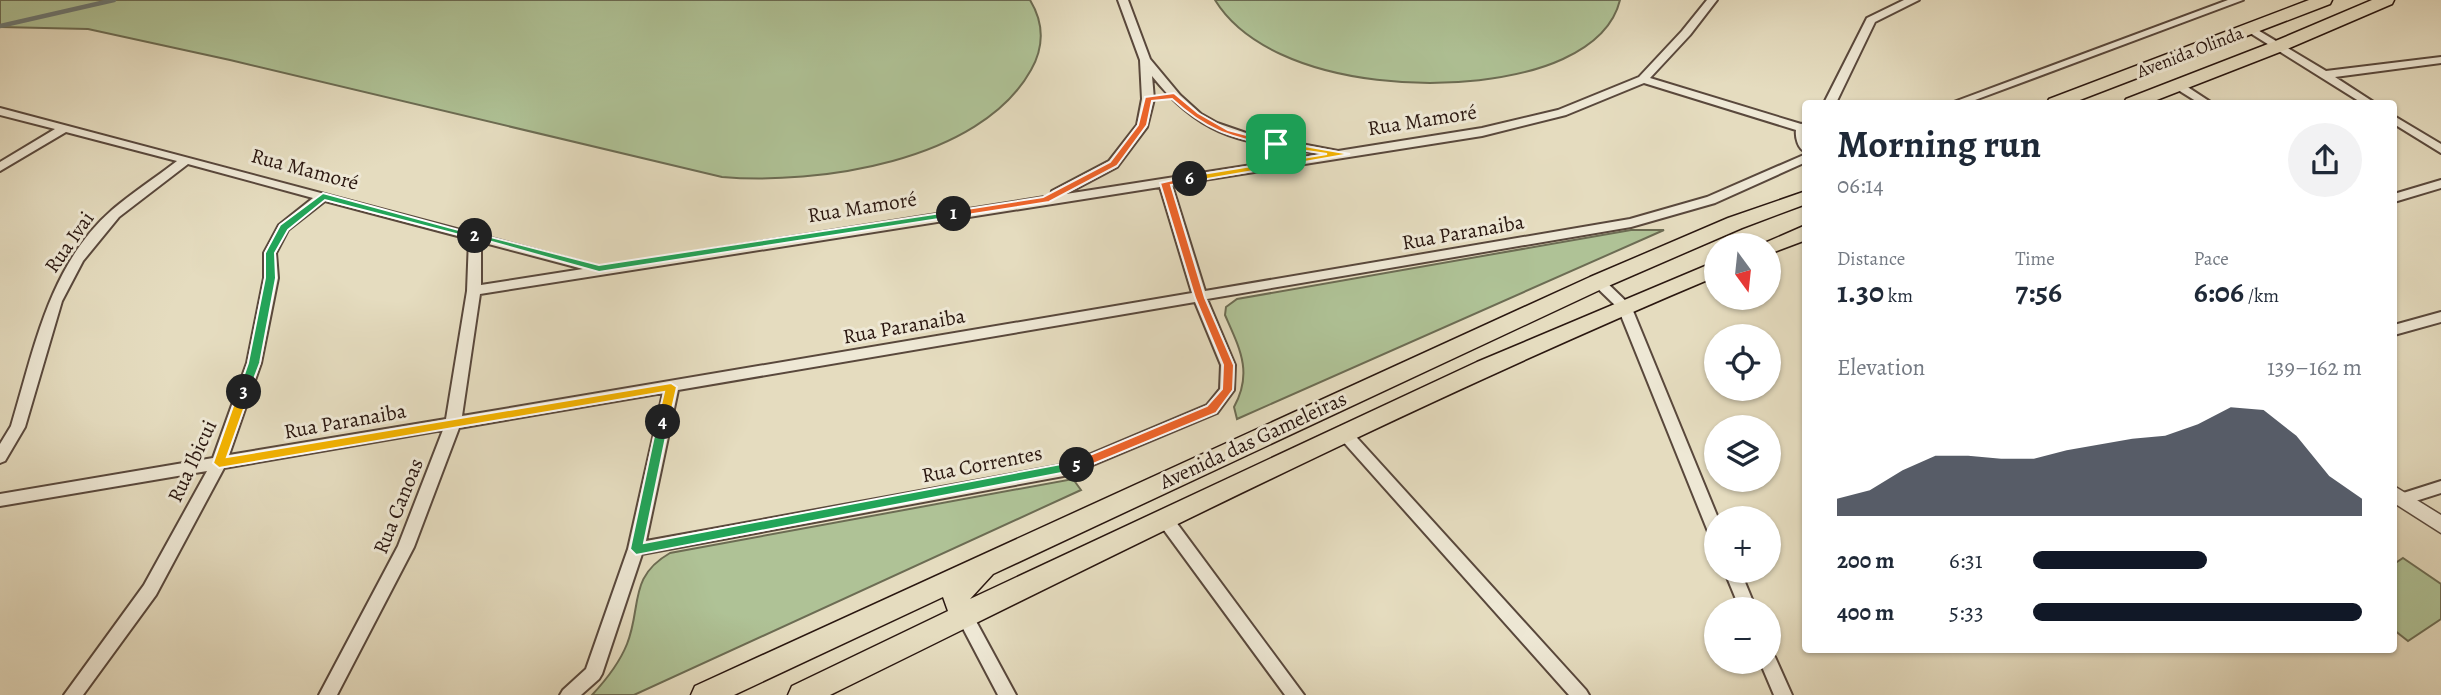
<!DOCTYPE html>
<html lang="en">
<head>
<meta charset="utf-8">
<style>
  :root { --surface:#fff; --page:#f2f2f3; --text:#1f2937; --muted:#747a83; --accent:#111827 }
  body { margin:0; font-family:Alegreya,serif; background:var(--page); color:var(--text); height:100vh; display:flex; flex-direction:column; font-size:26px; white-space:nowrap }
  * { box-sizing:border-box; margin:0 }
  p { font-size:23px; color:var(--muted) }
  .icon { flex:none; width:38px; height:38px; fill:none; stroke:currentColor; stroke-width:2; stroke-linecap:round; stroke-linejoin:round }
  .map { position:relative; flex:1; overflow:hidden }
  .panel { position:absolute; left:1802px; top:100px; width:595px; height:553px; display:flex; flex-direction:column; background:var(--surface); border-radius:7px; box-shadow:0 2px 5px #0004 }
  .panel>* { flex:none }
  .needle { width:46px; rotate:165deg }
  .buttons { position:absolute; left:1704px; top:233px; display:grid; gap:14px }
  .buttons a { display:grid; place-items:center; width:77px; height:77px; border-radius:50%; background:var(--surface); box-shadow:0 2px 5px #0004; font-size:35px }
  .pin { position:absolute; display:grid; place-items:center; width:60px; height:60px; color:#fff; margin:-30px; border-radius:14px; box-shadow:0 4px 10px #0006 }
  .km { position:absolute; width:35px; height:35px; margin:-18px; border-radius:50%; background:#222; color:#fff; font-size:19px; line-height:35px; text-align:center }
  .round { display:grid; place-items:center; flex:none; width:74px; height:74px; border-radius:37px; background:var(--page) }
  .overview { display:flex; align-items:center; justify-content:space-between; height:119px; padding:0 35px }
  h1 { font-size:38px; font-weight:700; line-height:52px }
  .metrics { display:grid; grid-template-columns:repeat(3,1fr); gap:10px; height:119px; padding:7px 35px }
  .metrics div { display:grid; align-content:center }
  .metrics b { font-size:30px; font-weight:700 }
  .metrics small { font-size:19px; font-weight:400 }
  .metrics p { font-size:19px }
  .chart { height:196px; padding:14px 35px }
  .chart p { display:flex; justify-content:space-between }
  .chart svg { width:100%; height:126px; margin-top:7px; fill:var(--accent); opacity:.7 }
  ul { padding:0 35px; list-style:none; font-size:23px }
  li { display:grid; grid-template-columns:112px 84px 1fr; align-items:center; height:52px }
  li i { height:18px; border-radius:9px; background:var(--accent) }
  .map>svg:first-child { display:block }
  .green { fill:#afc296; stroke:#6c6c53; stroke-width:2 }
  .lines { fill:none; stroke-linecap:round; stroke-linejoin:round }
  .stream { stroke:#6c7976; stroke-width:4.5 }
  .minor-casing { stroke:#59483c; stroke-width:4 }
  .tertiary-casing { stroke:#59483c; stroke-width:3 }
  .primary-casing { stroke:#2a1710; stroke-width:3 }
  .minor { fill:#eee8d5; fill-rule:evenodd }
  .tertiary { fill:#eee8d5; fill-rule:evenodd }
  .primary { fill:#e5dcbf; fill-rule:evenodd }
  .split-1 { fill:#f0652b; stroke:#fff; stroke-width:2 }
  .split-2 { fill:#22a559; stroke:#fff; stroke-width:2 }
  .split-3 { fill:#22a559; stroke:#fff; stroke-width:2 }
  .split-4 { fill:#f5b400; stroke:#fff; stroke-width:2 }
  .split-5 { fill:#22a559; stroke:#fff; stroke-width:2 }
  .split-6 { fill:#f0652b; stroke:#fff; stroke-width:2 }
  .split-7 { fill:#f5b400; stroke:#fff; stroke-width:2 }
  .labels { text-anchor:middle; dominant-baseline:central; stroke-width:6; stroke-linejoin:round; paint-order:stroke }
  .far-street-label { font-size:18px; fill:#2a1710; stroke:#eee8d5 }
  .street-label { font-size:21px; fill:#2a1710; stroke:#eee8d5 }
</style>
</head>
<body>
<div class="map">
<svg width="2441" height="695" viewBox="0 0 2441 695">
  <rect width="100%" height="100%" fill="#e5dcbf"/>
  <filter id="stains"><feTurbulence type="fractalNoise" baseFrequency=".00286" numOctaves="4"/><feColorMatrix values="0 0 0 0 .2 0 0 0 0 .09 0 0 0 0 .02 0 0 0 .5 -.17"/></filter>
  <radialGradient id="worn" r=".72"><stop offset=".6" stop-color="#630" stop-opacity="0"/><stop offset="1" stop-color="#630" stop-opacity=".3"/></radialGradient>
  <!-- green -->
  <path class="green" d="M 0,0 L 1030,0 C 1044,23 1044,47 1031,70 C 980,162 816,185 722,177 L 230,60 L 88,29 L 0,27 Z
    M 1215,0 L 1620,0 C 1613,29 1589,47 1563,59 C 1474,100 1272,93 1215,0 Z
    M 1631,230 L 1664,230 L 1237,419 L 1234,407 C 1253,373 1240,349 1225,315 L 1226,307 L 1237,299 Z
    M 1073,479 L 1081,490 L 634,695 L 592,695 C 606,680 619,664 627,644 C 642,606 628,577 670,553 Z
    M 2403,558 L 2441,584 L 2441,619 L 2408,641 L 2394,630 L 2394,564 Z"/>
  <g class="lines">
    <!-- stream -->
    <path class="stream" d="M 0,26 L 114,0"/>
    <defs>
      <path id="minor" d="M 1118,0 L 1128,0 L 1150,59 L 1180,95 L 1201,114 L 1217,123 L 1249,134 L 1338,151 L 1482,128 L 1558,110 L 1639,77 L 1682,31 L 1707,0 L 1717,0 L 1690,35 L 1650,78 L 1801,124 L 1806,123 L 1806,152 C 1798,150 1795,137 1796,130 L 1644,83 L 1566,115 L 1482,136 L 1172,185 L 1205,291 L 1630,219 L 1707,197 L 1806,154 L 1806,162 L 1715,203 L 1631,227 L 1207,299 L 1235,365 L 1234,390 L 1217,413 L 1069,475 L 642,554 L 602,674 L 599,679 L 581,695 L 560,695 L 563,690 L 586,669 L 628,549 L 663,393 L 459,428 L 414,547 L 337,695 L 319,695 L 398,546 L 443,430 L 224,468 L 156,595 L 83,695 L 64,695 L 144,585 L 207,471 L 0,506 L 0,494 L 213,458 L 247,363 L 264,278 L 264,253 L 279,225 L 313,198 L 188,164 L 119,217 L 83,261 L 62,301 L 25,427 L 5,461 L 0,463 L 0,444 L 11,426 C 34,350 49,265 112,210 C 132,193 155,178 177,161 L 66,132 L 0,171 L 0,162 L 55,129 L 0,115 L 0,108 L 600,267 L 1051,196 L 1052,191 L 1109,161 L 1137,125 L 1142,99 L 1140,60 ZM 1152,76 C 1204,141 1244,141 1321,154 L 1066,194 L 1117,167 L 1147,127 L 1154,99 ZM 1160,187 L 1192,293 L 462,416 L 480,294 ZM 325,201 L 469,239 L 467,291 L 446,419 L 229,455 L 261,363 L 278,278 L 276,253 L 288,230 ZM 481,242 L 583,269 L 481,285 ZM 1195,302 L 1221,365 L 1220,389 L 1207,405 L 1067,464 L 646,541 L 678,390 Z
        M 1904,0 L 1919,0 L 1875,22 L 1836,103 L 1824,103 L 1867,18 Z
        M 2228,0 L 2243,0 L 1967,103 L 1951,103 Z
        M 2251,26 L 2326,71 L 2441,57 L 2441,63 L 2335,77 L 2375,103 L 2362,103 L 2247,31 L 2247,27 Z
        M 2179,83 L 2183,84 L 2212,103 L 2199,103 L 2175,88 L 2175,84 Z
        M 2394,116 L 2441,144 L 2441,153 L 2394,124 Z
        M 2441,180 L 2441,188 L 2394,202 L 2394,194 Z
        M 1598,278 L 1603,279 L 1631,306 L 1718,518 L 1717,540 L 1711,538 L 1709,534 L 1618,308 L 1591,282 Z
        M 2441,312 L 2441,322 L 2394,335 L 2394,325 Z
        M 1344,427 L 1349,429 L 1586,690 L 1589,695 L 1569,695 L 1339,437 L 1337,433 L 1339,429 Z
        M 2441,481 L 2441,493 L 2403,505 L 2397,503 L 2395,499 L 2397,495 Z
        M 1164,512 L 1170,514 L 1304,695 L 1285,695 L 1158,522 L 1156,518 L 1158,514 Z
        M 1724,570 L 1740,570 L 1756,609 L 1740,609 Z
        M 965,610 L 971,612 L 1016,695 L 998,695 L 957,617 L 959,612 Z
        M 1769,655 L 1775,657 L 1792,695 L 1774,695 L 1760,662 L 1769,662 Z"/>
      <path id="tertiary" d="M 2394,486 L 2441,515 L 2441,533 L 2394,503 Z"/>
      <path id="primary" d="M 2309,0 L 2332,0 L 2330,4 L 2072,103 L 2047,103 L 2049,99 Z
        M 2372,0 L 2394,0 L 2392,4 L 2285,50 L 2149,103 L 2124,103 L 2126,99 L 2273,42 Z
        M 1806,191 L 1806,204 L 1742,228 L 1606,287 L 993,574 L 970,599 L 1477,362 L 1717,261 L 1717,276 C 1415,403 1123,551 830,695 L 788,695 L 792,686 L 948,611 L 943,597 L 734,695 L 691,695 L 695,686 L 1590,277 L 1728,218 Z
        M 1806,225 L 1806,240 L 1769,254 L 1769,245 L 1760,245 Z"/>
    </defs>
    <!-- minor casing -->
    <use href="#minor" class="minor-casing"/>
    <!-- tertiary casing -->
    <use href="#tertiary" class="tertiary-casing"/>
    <!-- primary casing -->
    <use href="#primary" class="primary-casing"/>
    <!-- minor -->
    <use href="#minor" class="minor"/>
    <!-- tertiary -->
    <use href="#tertiary" class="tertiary"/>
    <!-- primary -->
    <use href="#primary" class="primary"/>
  </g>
  <!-- split-1 -->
  <path class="split-1" d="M 1174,93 L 1198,113 L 1228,130 L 1281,144 L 1276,147 C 1230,136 1208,132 1172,99 L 1152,101 L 1147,125 L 1117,166 L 1049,202 L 954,217 L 949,214 L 954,211 L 1043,197 L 1110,162 L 1138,125 L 1145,97 Z"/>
  <!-- split-2 -->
  <path class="split-2" d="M 954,211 L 958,211 L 958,216 L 599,272 L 470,236 L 475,233 L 599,265 Z"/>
  <!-- split-3 -->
  <path class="split-3" d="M 323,193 L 481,236 L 475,239 L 325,200 L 288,230 L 275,253 L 276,278 L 260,363 L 248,395 L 240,395 L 238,392 L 248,363 L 265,278 L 265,253 L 280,225 Z"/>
  <!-- split-4 -->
  <path class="split-4" d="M 671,383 L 677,387 L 669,422 L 663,426 L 657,422 L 664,392 L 219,468 L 213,463 L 238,392 L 244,388 L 250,392 L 227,457 Z"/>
  <!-- split-5 -->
  <path class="split-5" d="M 663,417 L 669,422 L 644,543 L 1077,461 L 1083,465 L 1077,470 L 636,555 L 630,549 L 657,422 Z"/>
  <!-- split-6 -->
  <path class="split-6" d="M 1190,176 L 1195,179 L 1193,181 L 1171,185 L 1205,298 L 1234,365 L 1233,390 L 1216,413 L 1081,469 L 1073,469 L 1073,462 L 1207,406 L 1222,389 L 1223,365 L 1195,298 L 1160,183 Z"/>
  <!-- split-7 -->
  <path class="split-7" d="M 1276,141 L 1350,154 L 1190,182 L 1185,179 L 1190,176 L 1327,154 L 1273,146 L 1273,142 Z"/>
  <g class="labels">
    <!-- far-street labels -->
    <g class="far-street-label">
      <text transform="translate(2190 52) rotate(-21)">Avenida Olinda</text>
    </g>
    <!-- street labels -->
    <g class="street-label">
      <text transform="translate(1422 120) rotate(-9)">Rua Mamoré</text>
      <text transform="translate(305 169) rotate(15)">Rua Mamoré</text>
      <text transform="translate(862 207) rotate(-9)">Rua Mamoré</text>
      <text transform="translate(1463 232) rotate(-10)">Rua Paranaiba</text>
      <text transform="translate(69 242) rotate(-55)">Rua Ivai</text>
      <text transform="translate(904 326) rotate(-10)">Rua Paranaiba</text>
      <text transform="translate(345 421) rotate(-10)">Rua Paranaiba</text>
      <text transform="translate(1253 440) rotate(-25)">Avenida das Gameleiras</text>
      <text transform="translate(192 461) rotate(-65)">Rua Ibicui</text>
      <text transform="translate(982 464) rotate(-11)">Rua Correntes</text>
      <text transform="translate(398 506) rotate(-68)">Rua Canoas</text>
    </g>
  </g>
  <rect width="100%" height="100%" filter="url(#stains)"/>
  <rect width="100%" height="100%" fill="url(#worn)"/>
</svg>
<div class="buttons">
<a><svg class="needle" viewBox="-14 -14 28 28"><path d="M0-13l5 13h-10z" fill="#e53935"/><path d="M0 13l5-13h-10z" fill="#747a83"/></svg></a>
<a><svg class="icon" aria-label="locate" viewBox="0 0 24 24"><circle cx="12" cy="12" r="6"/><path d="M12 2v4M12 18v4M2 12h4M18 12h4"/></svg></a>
<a><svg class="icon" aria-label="layers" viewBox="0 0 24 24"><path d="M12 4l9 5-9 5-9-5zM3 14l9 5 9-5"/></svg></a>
<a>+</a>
<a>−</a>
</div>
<div class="pin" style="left:1276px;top:144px;background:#1e9e55"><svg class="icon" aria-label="arrive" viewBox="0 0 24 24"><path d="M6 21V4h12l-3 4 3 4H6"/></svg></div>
<b class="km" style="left:954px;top:214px">1</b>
<b class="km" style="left:475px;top:236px">2</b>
<b class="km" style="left:244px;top:392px">3</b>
<b class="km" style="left:663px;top:422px">4</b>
<b class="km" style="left:1077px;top:465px">5</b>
<b class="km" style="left:1190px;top:179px">6</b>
<section class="panel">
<div class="overview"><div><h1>Morning run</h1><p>06:14</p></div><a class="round"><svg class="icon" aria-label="share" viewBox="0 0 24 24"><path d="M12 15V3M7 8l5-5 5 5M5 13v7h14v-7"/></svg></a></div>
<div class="metrics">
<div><p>Distance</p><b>1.30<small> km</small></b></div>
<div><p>Time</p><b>7:56</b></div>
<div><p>Pace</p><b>6:06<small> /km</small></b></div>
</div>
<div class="chart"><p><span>Elevation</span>139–162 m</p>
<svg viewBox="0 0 160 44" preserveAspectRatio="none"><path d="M0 44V38L10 35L20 28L30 23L40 23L50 24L60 24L70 21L80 19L90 17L100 16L110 12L120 6L130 7L140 16L150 30L160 38V44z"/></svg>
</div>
<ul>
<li><b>200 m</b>6:31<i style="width:53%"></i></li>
<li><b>400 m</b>5:33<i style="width:100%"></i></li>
</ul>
</section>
</div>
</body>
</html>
